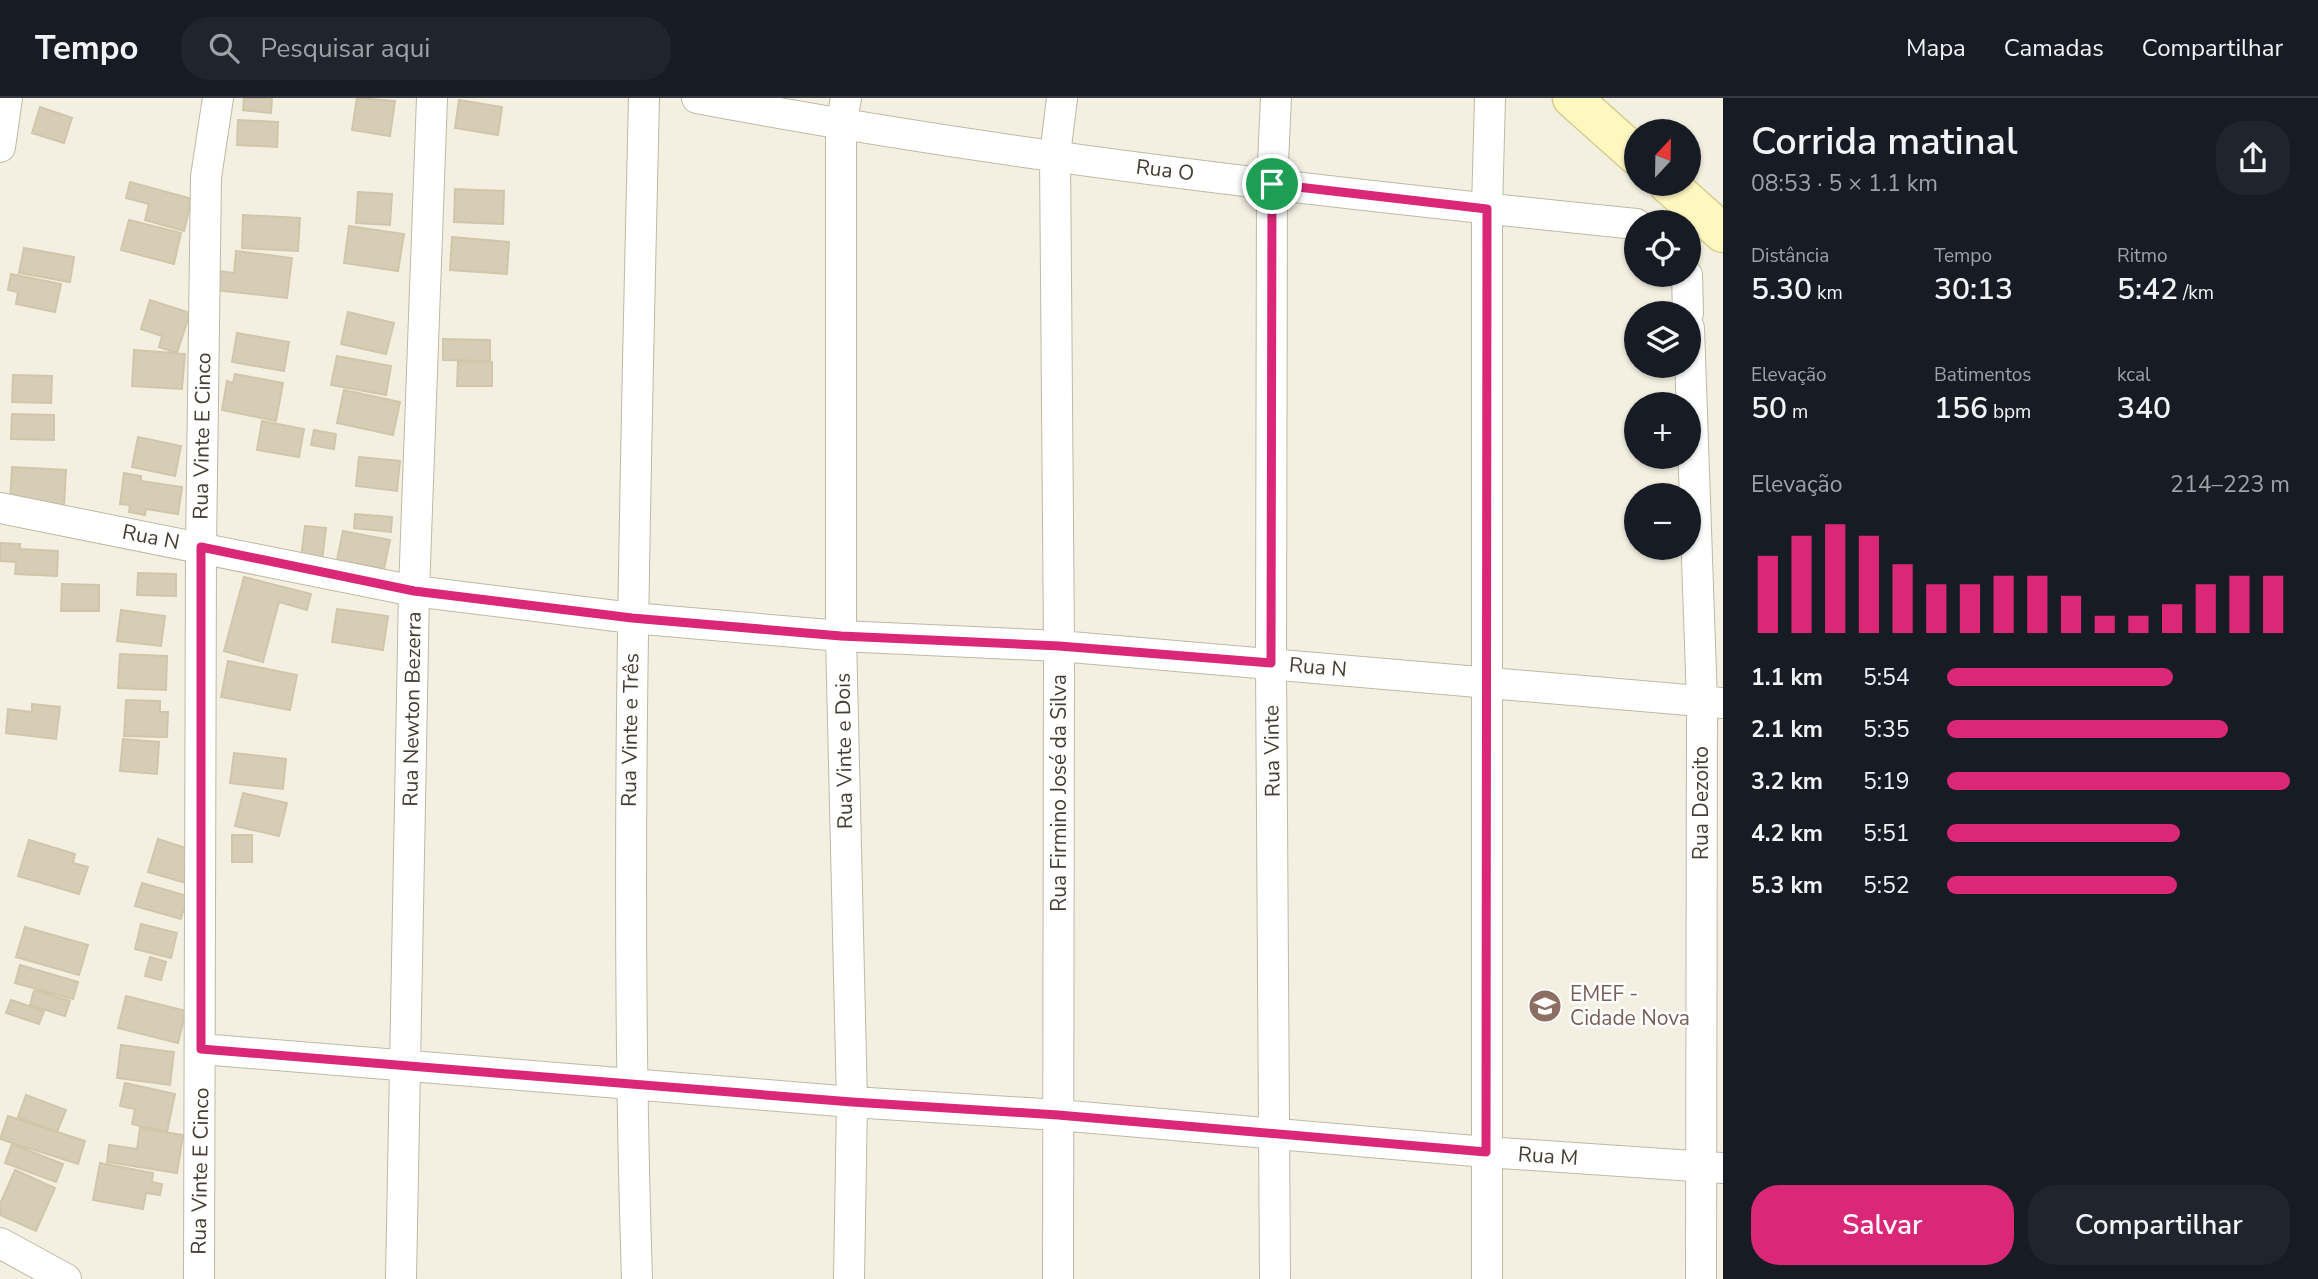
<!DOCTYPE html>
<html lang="pt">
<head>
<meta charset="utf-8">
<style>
  :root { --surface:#171b24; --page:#20242c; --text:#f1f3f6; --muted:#9ea1a6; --line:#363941; --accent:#db2777 }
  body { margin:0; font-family:"Nunito Sans",sans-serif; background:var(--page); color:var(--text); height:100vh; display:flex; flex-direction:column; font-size:26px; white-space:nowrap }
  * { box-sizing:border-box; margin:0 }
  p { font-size:23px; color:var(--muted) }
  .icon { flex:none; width:38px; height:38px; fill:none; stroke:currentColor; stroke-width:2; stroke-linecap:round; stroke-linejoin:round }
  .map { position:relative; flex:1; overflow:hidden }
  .sheet { display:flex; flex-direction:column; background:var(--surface); width:595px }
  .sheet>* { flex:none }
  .needle { width:46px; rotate:22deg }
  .buttons { position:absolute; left:1624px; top:21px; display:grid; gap:14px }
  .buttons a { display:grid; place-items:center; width:77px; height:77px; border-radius:50%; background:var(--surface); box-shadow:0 2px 5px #0004; font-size:35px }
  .pin { position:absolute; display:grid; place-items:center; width:60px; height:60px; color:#fff; margin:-30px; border:4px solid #fff; border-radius:50%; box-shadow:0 2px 7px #0007 }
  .round { display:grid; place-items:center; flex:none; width:74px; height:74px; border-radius:28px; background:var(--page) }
  .summary { display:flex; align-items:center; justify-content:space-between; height:119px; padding:0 28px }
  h1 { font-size:38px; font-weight:600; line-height:52px }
  .metrics { display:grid; grid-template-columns:repeat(3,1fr); gap:10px; height:119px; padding:7px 28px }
  .metrics div { display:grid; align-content:center }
  .metrics b { font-size:30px; font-weight:600 }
  .metrics small { font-size:19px; font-weight:400 }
  .metrics p { font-size:19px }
  .chart { height:196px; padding:14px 28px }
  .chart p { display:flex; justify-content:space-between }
  .chart svg { width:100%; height:126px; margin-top:7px; stroke:var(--accent); stroke-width:6 }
  .action { display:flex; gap:14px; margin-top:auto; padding:14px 28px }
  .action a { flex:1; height:80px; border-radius:28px; background:var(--accent); color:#fff; font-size:28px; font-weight:600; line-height:80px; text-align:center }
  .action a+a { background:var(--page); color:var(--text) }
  ul { padding:0 28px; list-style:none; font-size:23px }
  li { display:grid; grid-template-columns:112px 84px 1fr; align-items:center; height:52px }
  li i { height:18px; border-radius:9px; background:var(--accent) }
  header { display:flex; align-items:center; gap:42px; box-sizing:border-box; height:98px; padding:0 35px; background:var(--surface); border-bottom:2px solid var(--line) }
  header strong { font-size:33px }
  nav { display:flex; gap:38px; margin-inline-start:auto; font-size:24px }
  .search { width:490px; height:63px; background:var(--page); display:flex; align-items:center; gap:18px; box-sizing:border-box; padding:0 24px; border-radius:28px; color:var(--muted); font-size:26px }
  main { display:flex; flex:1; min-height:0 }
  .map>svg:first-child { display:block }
  .building { fill:#d5cdb6; stroke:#d1c6a9; stroke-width:2 }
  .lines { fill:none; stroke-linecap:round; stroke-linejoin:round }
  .minor-casing { stroke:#bfb9a4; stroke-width:32 }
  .secondary-casing { stroke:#d7cc8c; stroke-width:41 }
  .minor { stroke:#fff; stroke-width:30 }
  .secondary { stroke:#fff7c0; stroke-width:38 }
  .route-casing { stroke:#fff; stroke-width:14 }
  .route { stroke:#db2777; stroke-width:9 }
  .labels { text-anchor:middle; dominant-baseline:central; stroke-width:5; stroke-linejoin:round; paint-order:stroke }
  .street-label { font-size:21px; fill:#453f32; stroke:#fff }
  .education-label { font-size:21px; fill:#785e54; stroke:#fff; text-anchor:start }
</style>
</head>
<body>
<header>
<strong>Tempo</strong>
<div class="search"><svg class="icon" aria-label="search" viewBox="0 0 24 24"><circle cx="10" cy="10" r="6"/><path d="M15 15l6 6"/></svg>Pesquisar aqui</div>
<nav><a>Mapa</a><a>Camadas</a><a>Compartilhar</a></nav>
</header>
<main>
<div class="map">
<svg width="1723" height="1181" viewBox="0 0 1723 1181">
  <rect width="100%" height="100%" fill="#f3f0e2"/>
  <!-- building -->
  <path class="building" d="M 244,0 L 272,0 L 271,15 L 243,12 Z
    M 357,0 L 395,3 L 390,38 L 352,32 Z
    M 459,2 L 502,9 L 498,37 L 455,30 Z
    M 40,9 L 72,20 L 64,45 L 32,35 Z
    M 238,22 L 278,24 L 277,49 L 237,47 Z
    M 130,84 L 192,101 L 184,133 L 145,122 L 149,106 L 126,100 Z
    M 455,91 L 504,93 L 503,126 L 454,124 Z
    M 358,94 L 392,96 L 390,127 L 356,125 Z
    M 243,117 L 300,120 L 298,153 L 242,150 Z
    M 129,122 L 181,135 L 174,166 L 121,152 Z
    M 349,128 L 404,136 L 398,173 L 344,165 Z
    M 452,139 L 509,144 L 507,176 L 450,172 Z
    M 24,150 L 74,159 L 70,184 L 19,175 Z
    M 236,153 L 292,160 L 287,200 L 216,192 L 219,173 L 234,175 Z
    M 11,176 L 61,186 L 55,214 L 16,206 L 18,194 L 8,192 Z
    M 150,202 L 190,215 L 177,255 L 159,249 L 162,238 L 141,231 Z
    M 348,214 L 394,225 L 386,256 L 341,246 Z
    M 237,235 L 289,244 L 284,273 L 232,264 Z
    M 443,241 L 490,242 L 490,263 L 443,262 Z
    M 134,252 L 185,256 L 182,291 L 132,288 Z
    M 337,258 L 391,268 L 386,297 L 331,287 Z
    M 458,263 L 492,264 L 492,288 L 457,288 Z
    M 235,276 L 283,285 L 276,323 L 222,312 L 227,283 L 233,285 Z
    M 13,277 L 52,278 L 51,305 L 12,304 Z
    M 344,292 L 400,304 L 393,337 L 337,325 Z
    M 12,316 L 54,317 L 54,342 L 11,341 Z
    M 262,323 L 304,331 L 299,359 L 257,352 Z
    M 314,332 L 336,336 L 334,351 L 311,347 Z
    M 138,339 L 181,348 L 175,378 L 132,369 Z
    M 359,359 L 400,363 L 397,393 L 356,388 Z
    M 12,369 L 66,372 L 64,408 L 10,405 Z
    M 124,375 L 141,378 L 141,383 L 182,389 L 178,416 L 146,411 L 145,417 L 129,414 L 130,407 L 120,406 Z
    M 355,416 L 392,419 L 391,434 L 354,430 Z
    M 305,428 L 326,430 L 322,463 L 301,460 Z
    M 343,433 L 390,442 L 384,471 L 337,462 Z
    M 0,445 L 20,446 L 20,451 L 58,453 L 57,478 L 15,476 L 16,464 L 0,463 Z
    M 138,475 L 176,476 L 176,498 L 137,497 Z
    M 244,479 L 311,496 L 307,512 L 279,504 L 263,564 L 224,553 Z
    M 62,486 L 99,487 L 99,513 L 61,513 Z
    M 337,511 L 388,518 L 383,552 L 332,544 Z
    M 121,512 L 165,518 L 161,548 L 117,543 Z
    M 120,556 L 167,558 L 166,592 L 118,590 Z
    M 228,563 L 297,577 L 290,612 L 221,599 Z
    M 126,602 L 160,603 L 160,614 L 168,614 L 167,639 L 124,638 Z
    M 32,606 L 60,609 L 56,641 L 6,635 L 8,611 L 32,614 Z
    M 123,641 L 159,644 L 157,676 L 120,673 Z
    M 234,655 L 286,661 L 283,691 L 230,685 Z
    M 243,695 L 287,705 L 279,738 L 235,728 Z
    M 232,737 L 252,737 L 252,764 L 232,764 Z
    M 158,741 L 195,753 L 186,785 L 148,774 Z
    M 29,742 L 75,756 L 73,765 L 88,769 L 79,796 L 18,778 Z
    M 142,785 L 187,798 L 181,821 L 135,808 Z
    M 141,826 L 177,835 L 171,860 L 135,851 Z
    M 25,829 L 88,847 L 79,877 L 16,859 Z
    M 150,859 L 166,864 L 161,882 L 145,878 Z
    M 20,867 L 78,884 L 73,901 L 15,885 Z
    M 34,892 L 70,903 L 65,918 L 30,907 Z
    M 126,898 L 186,913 L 178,945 L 118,930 Z
    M 11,902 L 44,913 L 39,926 L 6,915 Z
    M 121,947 L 174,954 L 170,987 L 117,980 Z
    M 125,985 L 175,996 L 167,1034 L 132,1026 L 135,1011 L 120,1008 Z
    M 26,997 L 66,1012 L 57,1034 L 18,1019 Z
    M 8,1018 L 85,1043 L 78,1066 L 0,1041 Z
    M 140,1030 L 183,1037 L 177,1075 L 107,1064 L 109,1047 L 137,1051 Z
    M 12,1046 L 63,1066 L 56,1084 L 5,1065 Z
    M 100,1065 L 153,1075 L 152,1084 L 162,1086 L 160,1097 L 146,1095 L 143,1111 L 93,1102 Z
    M 15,1072 L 55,1090 L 36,1133 L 0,1117 L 0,1106 Z"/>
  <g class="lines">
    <defs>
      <path id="minor" d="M 697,0 C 1007,59 1322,94 1636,126
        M 846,0 L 841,27 L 841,538 L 852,1004 L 849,1181
        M 0,49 L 7,0
        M 1687,177 L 1688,215
        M 1689,230 L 1702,604 L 1701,1181
        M 0,410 L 414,493 L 632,520 L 841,538 L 1059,548 L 1723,605
        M 201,951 L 852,1004 L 1058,1017 L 1486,1054 L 1723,1070
        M 0,1145 L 66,1181
        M 199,1181 L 201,449 L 206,79 L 218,0
        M 401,1181 L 414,493 L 432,0
        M 637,1181 C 624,787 635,394 644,0
        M 1058,1181 L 1059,548 L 1055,57 L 1062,0
        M 1275,1181 L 1271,565 L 1272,86 L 1276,0
        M 1487,1181 L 1487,111 L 1490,0"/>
      <path id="secondary" d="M 1572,0 L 1636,57
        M 1668,86 L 1723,135"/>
    </defs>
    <!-- minor casing -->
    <use href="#minor" class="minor-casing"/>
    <!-- secondary casing -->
    <use href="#secondary" class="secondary-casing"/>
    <!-- minor -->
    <use href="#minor" class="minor"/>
    <!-- secondary -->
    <use href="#secondary" class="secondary"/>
  </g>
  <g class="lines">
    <defs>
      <path id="route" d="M 1272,86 L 1487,111 L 1486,1054 L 1058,1017 L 852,1004 L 201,951 L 201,449 L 414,493 L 632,520 L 841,538 L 1059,548 L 1271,565 Z"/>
    </defs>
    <!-- route casing -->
    <use href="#route" class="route-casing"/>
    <!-- route -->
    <use href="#route" class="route"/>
  </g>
  <!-- icons -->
  <defs>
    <symbol id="school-disc" viewBox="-11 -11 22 22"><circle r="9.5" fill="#8d6e63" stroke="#fff"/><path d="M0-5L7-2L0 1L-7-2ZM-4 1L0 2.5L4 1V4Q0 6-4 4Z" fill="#fff"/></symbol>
  </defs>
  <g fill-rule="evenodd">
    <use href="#school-disc" x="1526" y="889" width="38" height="38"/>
  </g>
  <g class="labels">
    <!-- street labels -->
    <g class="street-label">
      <text transform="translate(1165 72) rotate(7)">Rua O</text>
      <text transform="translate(202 338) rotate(-89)">Rua Vinte E Cinco</text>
      <text transform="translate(151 439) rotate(11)">Rua N</text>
      <text transform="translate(1318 569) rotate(5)">Rua N</text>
      <text transform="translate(412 611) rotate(-89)">Rua Newton Bezerra</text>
      <text transform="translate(630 632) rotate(-89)">Rua Vinte e Três</text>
      <text transform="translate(844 653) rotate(-91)">Rua Vinte e Dois</text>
      <text transform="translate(1272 653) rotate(-91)">Rua Vinte</text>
      <text transform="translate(1059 695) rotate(-90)">Rua Firmino José da Silva</text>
      <text transform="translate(1701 705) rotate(-90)">Rua Dezoito</text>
      <text transform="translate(1548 1058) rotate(4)">Rua M</text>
      <text transform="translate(200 1073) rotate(-89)">Rua Vinte E Cinco</text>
    </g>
    <!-- education labels -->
    <g class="education-label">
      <text x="1570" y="896">EMEF -<tspan x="1570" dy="24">Cidade Nova</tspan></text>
    </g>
  </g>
</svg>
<div class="buttons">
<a><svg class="needle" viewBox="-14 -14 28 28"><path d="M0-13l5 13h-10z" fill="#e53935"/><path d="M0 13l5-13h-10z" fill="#9ea1a6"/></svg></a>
<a><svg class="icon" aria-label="locate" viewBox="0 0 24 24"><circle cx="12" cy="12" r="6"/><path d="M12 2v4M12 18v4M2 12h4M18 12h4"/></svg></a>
<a><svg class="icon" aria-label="layers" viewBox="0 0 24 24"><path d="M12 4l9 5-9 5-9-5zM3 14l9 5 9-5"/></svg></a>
<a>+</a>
<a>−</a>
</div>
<div class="pin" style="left:1272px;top:86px;background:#1e9e55"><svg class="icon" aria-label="arrive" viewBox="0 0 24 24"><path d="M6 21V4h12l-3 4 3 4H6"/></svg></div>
</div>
<section class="sheet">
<div class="summary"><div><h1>Corrida matinal</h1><p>08:53 · 5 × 1.1 km</p></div><a class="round"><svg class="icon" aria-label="share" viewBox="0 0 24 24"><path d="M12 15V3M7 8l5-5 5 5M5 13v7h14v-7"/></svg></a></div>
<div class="metrics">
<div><p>Distância</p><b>5.30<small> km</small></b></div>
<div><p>Tempo</p><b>30:13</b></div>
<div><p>Ritmo</p><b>5:42<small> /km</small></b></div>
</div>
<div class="metrics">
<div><p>Elevação</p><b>50<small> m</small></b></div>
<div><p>Batimentos</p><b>156<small> bpm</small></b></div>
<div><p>kcal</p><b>340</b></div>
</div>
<div class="chart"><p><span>Elevação</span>214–223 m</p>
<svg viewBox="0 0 160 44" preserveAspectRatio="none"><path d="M5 44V17M15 44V10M25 44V6M35 44V10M45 44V20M55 44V27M65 44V27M75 44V24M85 44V24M95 44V31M105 44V38M115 44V38M125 44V34M135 44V27M145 44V24M155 44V24"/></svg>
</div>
<ul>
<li><b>1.1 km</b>5:54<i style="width:66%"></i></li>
<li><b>2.1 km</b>5:35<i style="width:82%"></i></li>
<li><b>3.2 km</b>5:19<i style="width:100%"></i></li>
<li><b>4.2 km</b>5:51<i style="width:68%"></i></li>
<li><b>5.3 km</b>5:52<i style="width:67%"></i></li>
</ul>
<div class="action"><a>Salvar</a><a>Compartilhar</a></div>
</section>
</main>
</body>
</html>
